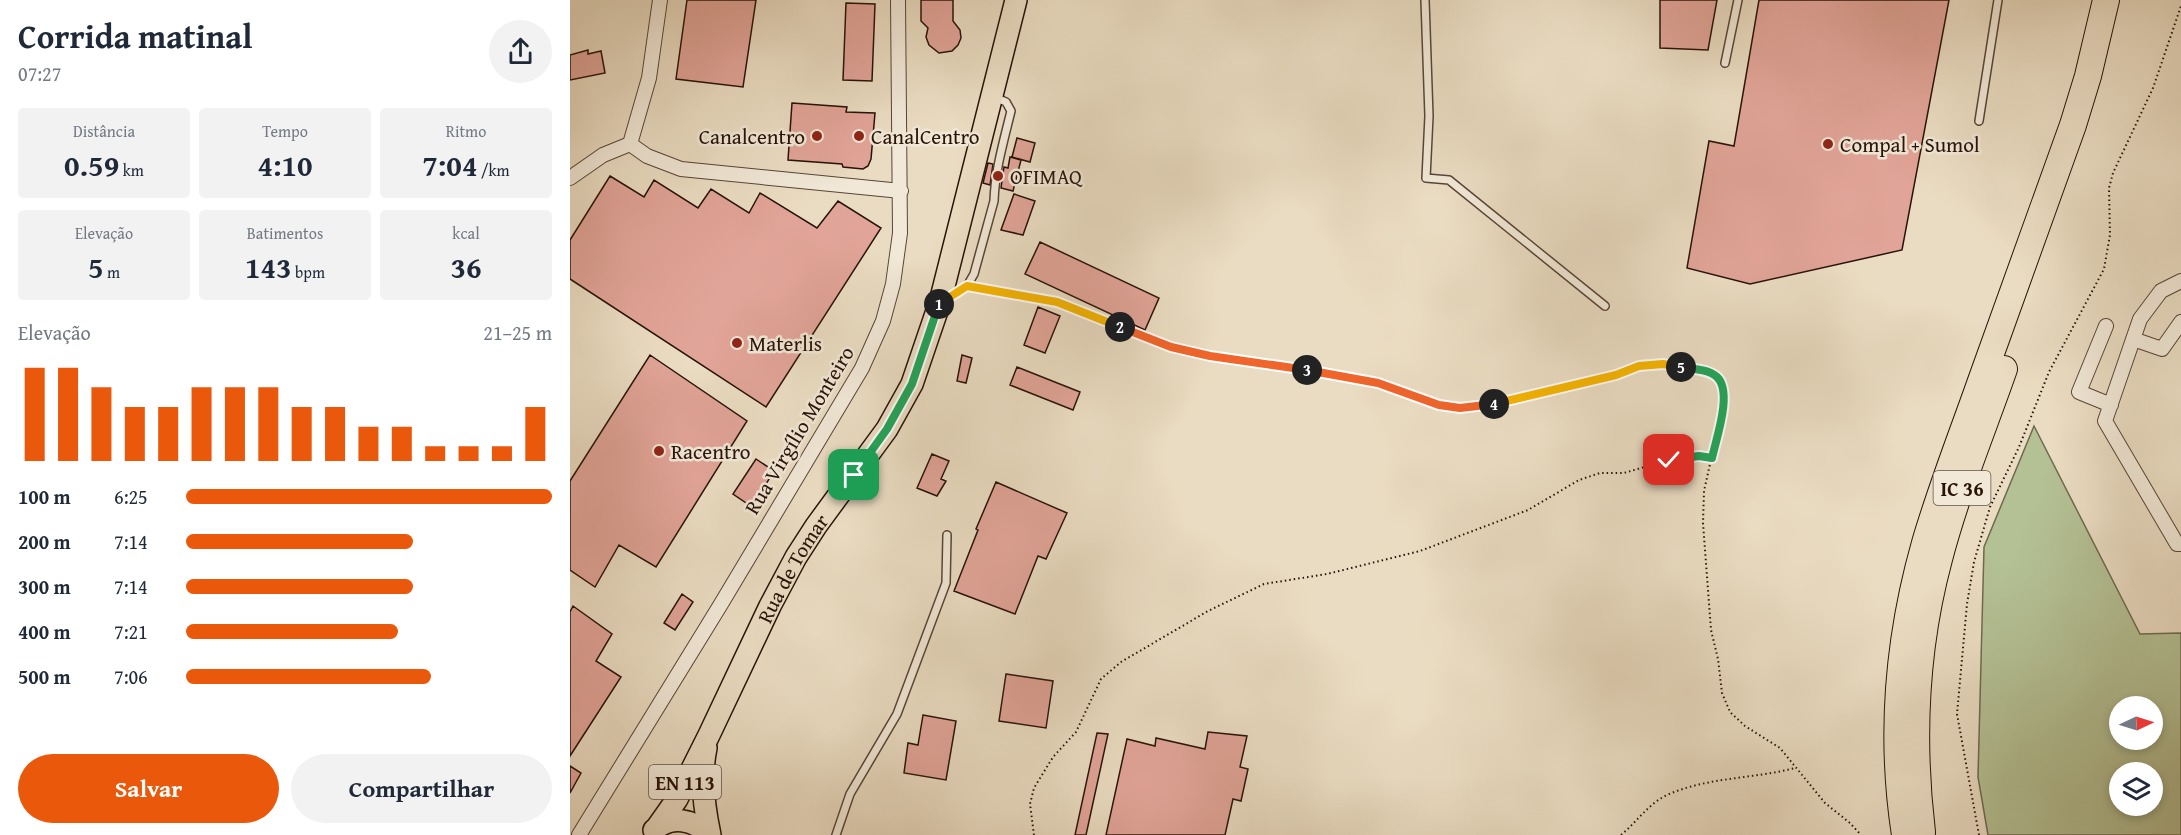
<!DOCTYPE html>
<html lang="pt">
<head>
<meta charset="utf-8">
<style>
  :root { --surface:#fff; --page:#f2f2f3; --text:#1f2937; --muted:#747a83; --accent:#ea580c }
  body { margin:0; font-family:"Gentium Book Plus",serif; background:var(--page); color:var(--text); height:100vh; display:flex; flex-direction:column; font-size:22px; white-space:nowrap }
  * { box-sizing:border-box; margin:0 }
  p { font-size:20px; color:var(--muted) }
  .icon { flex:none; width:33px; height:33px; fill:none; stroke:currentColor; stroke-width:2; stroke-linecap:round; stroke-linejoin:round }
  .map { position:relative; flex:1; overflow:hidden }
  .panel { display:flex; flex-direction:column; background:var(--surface); width:570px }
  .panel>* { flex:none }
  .needle { width:39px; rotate:86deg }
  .tools { position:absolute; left:1539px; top:696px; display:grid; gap:12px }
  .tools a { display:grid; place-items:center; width:54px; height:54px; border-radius:50%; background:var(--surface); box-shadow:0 3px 9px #0003; font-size:30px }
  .pin { position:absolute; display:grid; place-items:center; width:51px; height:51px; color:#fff; margin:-26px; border-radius:12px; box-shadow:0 3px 9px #0006 }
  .km { position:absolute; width:30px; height:30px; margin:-15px; border-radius:50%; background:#222; color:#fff; font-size:16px; line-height:30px; text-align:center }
  .round { display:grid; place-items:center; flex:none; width:63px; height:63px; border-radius:32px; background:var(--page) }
  .headline { display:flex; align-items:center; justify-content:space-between; height:102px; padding:0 18px }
  h1 { font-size:33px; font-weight:600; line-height:45px }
  .metrics { display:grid; grid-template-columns:repeat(3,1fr); gap:9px; height:102px; padding:6px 18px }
  .metrics div { display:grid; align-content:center; border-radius:6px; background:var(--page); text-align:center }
  .metrics b { font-size:30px; font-weight:600 }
  .metrics small { font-size:16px; font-weight:400 }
  .metrics p { font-size:16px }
  .chart { height:168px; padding:12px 18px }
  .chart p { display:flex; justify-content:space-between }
  .chart svg { width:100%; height:108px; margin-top:6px; stroke:var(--accent); stroke-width:6 }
  .primary-button { display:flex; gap:12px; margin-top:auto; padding:12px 18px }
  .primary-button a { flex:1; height:69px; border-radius:36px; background:var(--accent); color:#fff; font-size:24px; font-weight:600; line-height:69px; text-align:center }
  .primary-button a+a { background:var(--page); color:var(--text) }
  ul { padding:0 18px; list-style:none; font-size:20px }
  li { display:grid; grid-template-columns:96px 72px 1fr; align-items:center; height:45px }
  li i { height:15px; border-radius:8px; background:var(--accent) }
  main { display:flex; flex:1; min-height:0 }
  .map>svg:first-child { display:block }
  .green { fill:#b4c195; stroke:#6e6a4f; stroke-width:1.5; fill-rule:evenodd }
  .building { fill:#e1a498; stroke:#281309; stroke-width:1.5 }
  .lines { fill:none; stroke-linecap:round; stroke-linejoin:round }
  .lane-casing { stroke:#584537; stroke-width:10 }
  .street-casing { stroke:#584537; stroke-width:16 }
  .primary-casing { stroke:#281309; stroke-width:24 }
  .highway-casing { stroke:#281309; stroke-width:28 }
  .path { stroke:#281309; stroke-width:2; stroke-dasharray:1.5 3; stroke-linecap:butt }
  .lane { stroke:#f1e8d7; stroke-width:7 }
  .street { stroke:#f1e8d7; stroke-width:14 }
  .primary { stroke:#eadcc2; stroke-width:21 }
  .highway { stroke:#eadcc2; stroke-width:26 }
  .split-1-casing { stroke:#fff; stroke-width:12 }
  .split-2-casing { stroke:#fff; stroke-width:12 }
  .split-3-casing { stroke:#fff; stroke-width:12 }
  .split-4-casing { stroke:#fff; stroke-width:12 }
  .split-5-casing { stroke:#fff; stroke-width:12 }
  .split-6-casing { stroke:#fff; stroke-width:12 }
  .split-1 { stroke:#22a559; stroke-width:8 }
  .split-2 { stroke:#f5b400; stroke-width:8 }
  .split-3 { stroke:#f0652b; stroke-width:8 }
  .split-4 { stroke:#f0652b; stroke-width:8 }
  .split-5 { stroke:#f5b400; stroke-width:8 }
  .split-6 { stroke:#22a559; stroke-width:8 }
  .poi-dot { fill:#8f2418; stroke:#f1e8d7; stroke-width:2 }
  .labels { text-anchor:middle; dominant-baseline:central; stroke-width:5; stroke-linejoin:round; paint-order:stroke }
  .shield { fill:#f1e8d7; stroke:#645347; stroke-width:1.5 }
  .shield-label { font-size:20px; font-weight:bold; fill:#281309 }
  .poi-label { font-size:21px; fill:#281309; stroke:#f1e8d7; text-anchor:start }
  .street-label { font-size:21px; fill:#281309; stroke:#f1e8d7 }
</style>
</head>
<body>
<main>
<section class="panel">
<div class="headline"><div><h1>Corrida matinal</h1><p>07:27</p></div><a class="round"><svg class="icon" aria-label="share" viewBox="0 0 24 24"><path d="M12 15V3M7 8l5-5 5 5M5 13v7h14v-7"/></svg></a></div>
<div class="metrics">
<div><p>Distância</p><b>0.59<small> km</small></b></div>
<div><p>Tempo</p><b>4:10</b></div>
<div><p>Ritmo</p><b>7:04<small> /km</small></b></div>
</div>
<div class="metrics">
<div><p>Elevação</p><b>5<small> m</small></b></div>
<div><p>Batimentos</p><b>143<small> bpm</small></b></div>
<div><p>kcal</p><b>36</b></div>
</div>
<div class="chart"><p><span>Elevação</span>21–25 m</p>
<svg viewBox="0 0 160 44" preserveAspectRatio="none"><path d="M5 44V6M15 44V6M25 44V14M35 44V22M45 44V22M55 44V14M65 44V14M75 44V14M85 44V22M95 44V22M105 44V30M115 44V30M125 44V38M135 44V38M145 44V38M155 44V22"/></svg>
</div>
<ul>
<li><b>100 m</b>6:25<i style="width:100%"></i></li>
<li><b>200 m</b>7:14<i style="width:62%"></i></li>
<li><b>300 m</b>7:14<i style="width:62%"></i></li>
<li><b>400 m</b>7:21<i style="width:58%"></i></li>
<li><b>500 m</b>7:06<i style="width:67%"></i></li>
</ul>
<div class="primary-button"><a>Salvar</a><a>Compartilhar</a></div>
</section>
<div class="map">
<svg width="1611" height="835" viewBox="0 0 1611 835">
  <rect width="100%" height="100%" fill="#eadcc2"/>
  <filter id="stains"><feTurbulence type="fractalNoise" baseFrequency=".00333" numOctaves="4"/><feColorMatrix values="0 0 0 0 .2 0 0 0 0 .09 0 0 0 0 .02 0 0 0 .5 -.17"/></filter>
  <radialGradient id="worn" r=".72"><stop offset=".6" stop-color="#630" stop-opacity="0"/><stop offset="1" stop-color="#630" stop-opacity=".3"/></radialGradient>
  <!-- green -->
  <path class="green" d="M 1464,426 L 1570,634 L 1611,633 L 1611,835 L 1418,835 L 1408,777 L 1414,547 ZM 1550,706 L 1582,706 L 1582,740 L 1550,740 ZM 1550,772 L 1582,772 L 1582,806 L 1550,806 Z"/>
  <!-- building -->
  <path class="building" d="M 117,0 L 186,0 L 173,87 L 106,79 Z
    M 351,0 L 383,0 L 383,21 L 390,30 L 391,38 L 388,45 L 382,51 L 369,53 L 359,45 L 356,37 L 358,28 L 351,21 Z
    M 1090,0 L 1147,0 L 1138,50 L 1090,48 Z
    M 1189,0 L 1379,0 L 1332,250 L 1180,284 L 1117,268 L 1139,141 L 1164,146 Z
    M 276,3 L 305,4 L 302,81 L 273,80 Z
    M 18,50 L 18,54 L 31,51 L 35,73 L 0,80 L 0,55 Z
    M 222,103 L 277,107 L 276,112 L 305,113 L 301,159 L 298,166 L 293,169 L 273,167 L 272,164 L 218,160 Z
    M 447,138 L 465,143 L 460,162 L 442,157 Z
    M 440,157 L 451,160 L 443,191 L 431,188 L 434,167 L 438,168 Z
    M 418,163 L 423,164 L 420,185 L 413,183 Z
    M 40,176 L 74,197 L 84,180 L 128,208 L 141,189 L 179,213 L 190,193 L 247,228 L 268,201 L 311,228 L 196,407 L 0,279 L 0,240 Z
    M 444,194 L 465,201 L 453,235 L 431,230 Z
    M 470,242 L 589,298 L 575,330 L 455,274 Z
    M 468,307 L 490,316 L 475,353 L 454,345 Z
    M 80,355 L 177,421 L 86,567 L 49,545 L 25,587 L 0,570 L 0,481 Z
    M 392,355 L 402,358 L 396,383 L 387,381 Z
    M 447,367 L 510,392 L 503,410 L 440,385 Z
    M 362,454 L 379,461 L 371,479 L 376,481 L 367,496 L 347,488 Z
    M 186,459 L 204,471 L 182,507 L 163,494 Z
    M 426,482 L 497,513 L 476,559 L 468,556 L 445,614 L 384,591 L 408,530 L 406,529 Z
    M 112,594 L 123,602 L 105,630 L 94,623 Z
    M 3,606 L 42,634 L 26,661 L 51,677 L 0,756 L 0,612 Z
    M 436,674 L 483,681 L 476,728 L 429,721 Z
    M 353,715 L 386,721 L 376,780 L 334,773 L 338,743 L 348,745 Z
    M 638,732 L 677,736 L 670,767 L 678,769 L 671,801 L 663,799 L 655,835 L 536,835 L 557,739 L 585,746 L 586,738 L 635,749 Z
    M 527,733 L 538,734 L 516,835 L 505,835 Z
    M 0,766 L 11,773 L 0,793 Z"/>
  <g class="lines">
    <defs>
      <path id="lane" d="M 855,0 L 859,116 L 856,178 L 879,180 L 1035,306
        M 1155,63 L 1168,0
        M 1409,121 L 1428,0
        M 397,286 L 487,302 L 601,347
        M 377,298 L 397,286 L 404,274 L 424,201 C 425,170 434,140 441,111 L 436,102 L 424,97
        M 266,835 L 280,794 L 327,714 L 376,583 L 377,535"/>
      <path id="street" d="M 90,0 L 79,78 L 60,144 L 77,156 L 111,169 L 331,191
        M 0,178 L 33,155 L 60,144
        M 1611,281 L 1591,291 L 1570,319 L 1535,421 L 1607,544 L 1611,544
        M 1536,326 L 1509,392 L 1541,405
        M 1563,339 L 1592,349 L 1611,322
        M 9,835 L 151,604 L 292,368 L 313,321 L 323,284 L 330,233 L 328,0"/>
      <g id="primary">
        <path d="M 136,748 C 130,776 134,807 140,835"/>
        <path id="s1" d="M 88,826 L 107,799 L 139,735 L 200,606 L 226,557 L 246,526 L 317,429 L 342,384 L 370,302 L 446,0"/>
        <path d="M 84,830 C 101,815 124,819 139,835"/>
      </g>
      <path id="highway" d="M 1352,832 C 1341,740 1345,648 1369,559 C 1386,494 1412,432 1434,369
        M 1335,835 C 1320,738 1328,638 1355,543 C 1371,488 1392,435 1411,381 C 1442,295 1473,210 1503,125 L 1518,76 L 1536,0"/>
    </defs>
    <!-- lane casing -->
    <use href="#lane" class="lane-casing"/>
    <!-- street casing -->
    <use href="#street" class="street-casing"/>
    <!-- primary casing -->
    <use href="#primary" class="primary-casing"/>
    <!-- highway casing -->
    <use href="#highway" class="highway-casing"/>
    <!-- path -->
    <path class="path" d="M 609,349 L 640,356 L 756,372 L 808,383 L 869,405 L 890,408 L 924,404 L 1046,375 L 1069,366 L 1093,364 L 1134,371 L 1147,377 L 1153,388 L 1154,401 L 1134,491 L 1133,523 L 1141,630 L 1148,659 L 1152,693 L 1160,712 L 1175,726 L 1210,748 L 1255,803 L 1280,823 L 1291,835
      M 464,835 L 460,804 L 464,788 L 483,757 L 506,732 L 531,679 L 551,662 L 638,611 L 694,584 L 757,574 L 850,551 L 958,510 L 1009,480 L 1030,473 L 1054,473 L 1099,460 L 1129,456 L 1142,458
      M 1051,835 C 1067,822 1078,804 1097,795 C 1137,777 1183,779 1225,768
      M 1409,835 L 1387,714 L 1397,604 L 1404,562 L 1420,507 L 1449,447 L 1479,372 L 1534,269 L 1540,235 L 1539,188 L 1543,173 L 1583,88 L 1611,6"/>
    <!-- lane -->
    <use href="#lane" class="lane"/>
    <!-- street -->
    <use href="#street" class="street"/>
    <!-- primary -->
    <use href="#primary" class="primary"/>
    <!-- highway -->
    <use href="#highway" class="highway"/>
  </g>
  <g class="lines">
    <defs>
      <path id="split-1" d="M 284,475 L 317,429 L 342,384 L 369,304"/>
      <path id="split-2" d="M 369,304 L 397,286 L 487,302 L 550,327"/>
      <path id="split-3" d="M 550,327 L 601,347 L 640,356 L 737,370"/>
      <path id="split-4" d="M 737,370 L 808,383 L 869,405 L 890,408 L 924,404"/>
      <path id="split-5" d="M 924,404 L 1046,375 L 1069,366 L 1093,364 L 1111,367"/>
      <path id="split-6" d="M 1099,460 L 1129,456 L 1142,458 C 1146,439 1163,392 1147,377 C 1138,369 1122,369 1111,367"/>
    </defs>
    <!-- split-1 casing -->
    <use href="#split-1" class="split-1-casing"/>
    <!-- split-2 casing -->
    <use href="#split-2" class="split-2-casing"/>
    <!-- split-3 casing -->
    <use href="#split-3" class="split-3-casing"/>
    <!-- split-4 casing -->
    <use href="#split-4" class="split-4-casing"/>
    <!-- split-5 casing -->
    <use href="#split-5" class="split-5-casing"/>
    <!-- split-6 casing -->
    <use href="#split-6" class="split-6-casing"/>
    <!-- split-1 -->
    <use href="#split-1" class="split-1"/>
    <!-- split-2 -->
    <use href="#split-2" class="split-2"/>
    <!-- split-3 -->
    <use href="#split-3" class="split-3"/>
    <!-- split-4 -->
    <use href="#split-4" class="split-4"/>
    <!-- split-5 -->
    <use href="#split-5" class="split-5"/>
    <!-- split-6 -->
    <use href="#split-6" class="split-6"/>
  </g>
  <!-- markers -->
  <g class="poi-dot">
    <circle cx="247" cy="136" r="6"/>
    <circle cx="289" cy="136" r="6"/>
    <circle cx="1258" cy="144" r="6"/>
    <circle cx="428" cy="176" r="6"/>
    <circle cx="167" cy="343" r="6"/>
    <circle cx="89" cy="451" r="6"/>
  </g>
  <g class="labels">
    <!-- shield labels -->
    <g class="shield">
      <rect x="1363.5" y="471" width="57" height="34" rx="4.5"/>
      <rect x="79" y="765" width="72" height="34" rx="4.5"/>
    </g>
    <g class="shield-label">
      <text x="1392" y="488">IC 36</text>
      <text x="115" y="782">EN 113</text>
    </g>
    <!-- poi labels -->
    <g class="poi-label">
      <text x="235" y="136" text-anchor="end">Canalcentro</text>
      <text x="301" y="136">CanalCentro</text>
      <text x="1270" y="144">Compal + Sumol</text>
      <text x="440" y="176">OFIMAQ</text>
      <text x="179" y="343">Materlis</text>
      <text x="101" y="451">Racentro</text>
    </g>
    <!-- street labels -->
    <g class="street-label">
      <text transform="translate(229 430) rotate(-59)">Rua Virgílio Monteiro</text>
      <text stroke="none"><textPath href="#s1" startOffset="291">Rua de Tomar</textPath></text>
    </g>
  </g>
  <rect width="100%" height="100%" filter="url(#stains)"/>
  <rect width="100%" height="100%" fill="url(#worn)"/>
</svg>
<div class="tools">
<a><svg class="needle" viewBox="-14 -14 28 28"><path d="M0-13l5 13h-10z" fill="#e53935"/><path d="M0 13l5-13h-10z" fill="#747a83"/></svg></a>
<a><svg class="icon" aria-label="layers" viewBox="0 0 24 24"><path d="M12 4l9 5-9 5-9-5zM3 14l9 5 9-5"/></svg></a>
</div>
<div class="pin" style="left:284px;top:475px;background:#1e9e55"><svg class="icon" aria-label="arrive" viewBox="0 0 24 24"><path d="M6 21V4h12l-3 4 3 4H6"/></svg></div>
<div class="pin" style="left:1099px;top:460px;background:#d93025"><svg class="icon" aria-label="check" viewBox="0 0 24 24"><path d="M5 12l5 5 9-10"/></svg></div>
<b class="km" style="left:369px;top:304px">1</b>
<b class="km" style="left:550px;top:327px">2</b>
<b class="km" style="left:737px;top:370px">3</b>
<b class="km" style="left:924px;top:404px">4</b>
<b class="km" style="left:1111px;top:367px">5</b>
</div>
</main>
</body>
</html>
